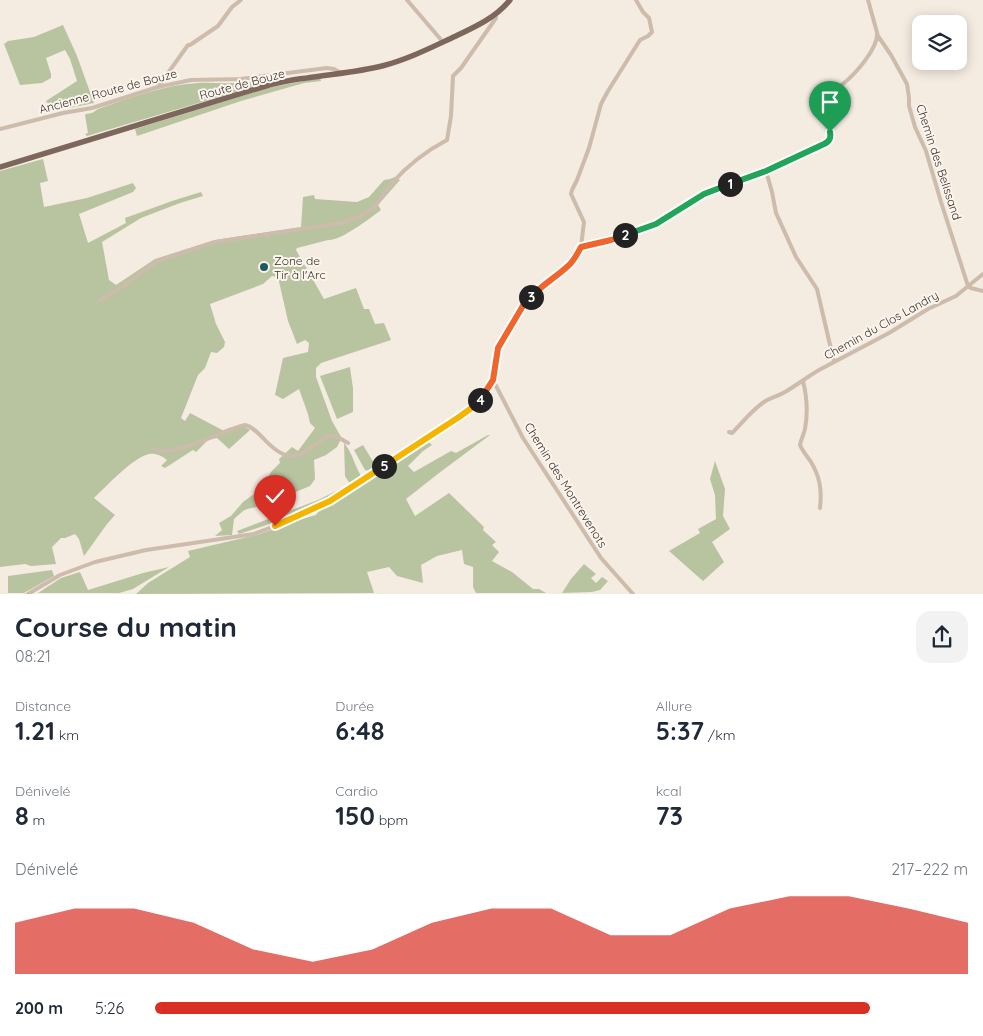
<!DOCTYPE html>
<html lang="fr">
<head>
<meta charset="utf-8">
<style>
  :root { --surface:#fff; --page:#f2f2f3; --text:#1f2937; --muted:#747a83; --accent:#d93025 }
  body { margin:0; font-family:Quicksand,sans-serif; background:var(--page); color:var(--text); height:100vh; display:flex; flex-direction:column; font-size:19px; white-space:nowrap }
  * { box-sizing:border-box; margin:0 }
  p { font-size:16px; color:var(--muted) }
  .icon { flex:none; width:28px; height:28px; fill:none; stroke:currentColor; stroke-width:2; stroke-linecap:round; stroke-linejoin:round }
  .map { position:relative; height:594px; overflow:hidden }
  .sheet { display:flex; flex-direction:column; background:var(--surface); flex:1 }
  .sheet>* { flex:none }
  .fabs { position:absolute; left:912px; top:15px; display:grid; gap:10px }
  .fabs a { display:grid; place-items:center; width:55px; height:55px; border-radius:10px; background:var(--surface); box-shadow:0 2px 12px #0003; font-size:25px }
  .pin { position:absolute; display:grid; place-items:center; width:42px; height:42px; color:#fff; margin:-51px -21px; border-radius:50% 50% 50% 0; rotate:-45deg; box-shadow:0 0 5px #0007 }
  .pin .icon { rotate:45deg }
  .km { position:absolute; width:25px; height:25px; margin:-12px; border-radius:50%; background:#222; color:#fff; font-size:14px; line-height:25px; text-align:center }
  .round { display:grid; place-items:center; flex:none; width:52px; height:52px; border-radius:15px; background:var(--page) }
  .head { display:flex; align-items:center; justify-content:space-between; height:85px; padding:0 15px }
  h1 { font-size:28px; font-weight:800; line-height:38px }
  .figures { display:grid; grid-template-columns:repeat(3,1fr); gap:8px; height:85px; padding:5px 15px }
  .figures div { display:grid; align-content:center }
  .figures b { font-size:25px; font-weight:800 }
  .figures small { font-size:14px; font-weight:400 }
  .figures p { font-size:14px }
  .chart { height:140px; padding:10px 15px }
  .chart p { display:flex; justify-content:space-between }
  .chart svg { width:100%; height:90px; margin-top:5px; fill:var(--accent); opacity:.7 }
  ul { padding:0 15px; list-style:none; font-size:16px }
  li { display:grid; grid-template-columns:80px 60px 1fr; align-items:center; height:38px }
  li i { height:12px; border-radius:6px; background:var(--accent) }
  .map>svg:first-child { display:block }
  .green { fill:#b8c4a0 }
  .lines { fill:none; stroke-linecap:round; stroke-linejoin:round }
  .street { stroke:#cdbbac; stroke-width:4 }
  .primary { stroke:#7d675c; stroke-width:5.5 }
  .split-1-casing { stroke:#fff; stroke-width:10 }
  .split-2-casing { stroke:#fff; stroke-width:10 }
  .split-3-casing { stroke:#fff; stroke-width:10 }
  .split-4-casing { stroke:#fff; stroke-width:10 }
  .split-5-casing { stroke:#fff; stroke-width:10 }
  .split-6-casing { stroke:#fff; stroke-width:10 }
  .split-1 { stroke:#22a559; stroke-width:6 }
  .split-2 { stroke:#22a559; stroke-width:6 }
  .split-3 { stroke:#f0652b; stroke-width:6 }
  .split-4 { stroke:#f0652b; stroke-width:6 }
  .split-5 { stroke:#f5b400; stroke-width:6 }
  .split-6 { stroke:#f5b400; stroke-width:6 }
  .poi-dot { fill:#1f5a5e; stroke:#fbf5ee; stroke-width:2 }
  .labels { text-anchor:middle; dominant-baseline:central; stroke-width:4; stroke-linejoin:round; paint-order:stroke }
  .street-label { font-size:12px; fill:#3b302b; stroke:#fbf5ee }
  .poi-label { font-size:12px; fill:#3b302b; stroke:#fbf5ee; text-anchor:start }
</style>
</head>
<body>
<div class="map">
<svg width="983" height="594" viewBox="0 0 983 594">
  <rect width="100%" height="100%" fill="#f4ebe1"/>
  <!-- green -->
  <path class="green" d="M 63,25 L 77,56 L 94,103 L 55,111 L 50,107 L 46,101 L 77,81 L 70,59 L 65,50 L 46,58 L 51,74 L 51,78 L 42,83 L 20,85 L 4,44 L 8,41 L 34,37 Z
    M 275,77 L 276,80 L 87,136 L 85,134 L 88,133 L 85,115 L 86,114 L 92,113 L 98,109 C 130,98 163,85 198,83 C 210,82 221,84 233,83 C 247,83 261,80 275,77 Z
    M 320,78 L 321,81 L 304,83 L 241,101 L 137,136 L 135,129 L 267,88 Z
    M 43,159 L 48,181 L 40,183 L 44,207 L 87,198 L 133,183 L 136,188 L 133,192 L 79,214 L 88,243 L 126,223 L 125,218 L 172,201 L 201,192 L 203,196 L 180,203 L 141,218 L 102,242 L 109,280 L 116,285 L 155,259 L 215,240 L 301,227 L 303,197 L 314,195 L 315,199 L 357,202 L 369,197 L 384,180 L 390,179 L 395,177 L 400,180 L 378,205 L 381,210 C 370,218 341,241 328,240 L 297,248 L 296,250 L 324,299 L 356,288 L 364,309 L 369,309 L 375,324 L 384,323 L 391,340 L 321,363 L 316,368 L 316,377 L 332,421 L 341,437 L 340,441 L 337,447 L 326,455 L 314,460 L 315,479 L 310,486 L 262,506 L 247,509 L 243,511 L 234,519 L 232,535 L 215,536 L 222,530 L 219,523 L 231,516 L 243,502 L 266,485 C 268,473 272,471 280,463 L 279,459 L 292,447 L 298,451 L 315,428 L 310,423 L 308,414 L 299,389 L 283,399 L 275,395 L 283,358 L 308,352 L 309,343 L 305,340 L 297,344 L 288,321 L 278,277 L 272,276 L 263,284 L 210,304 L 216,324 L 225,342 L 224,347 L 217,353 L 211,352 L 205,368 L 198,375 L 181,418 L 185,421 L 190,413 L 226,432 L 243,426 L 250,430 L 229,449 L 217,438 L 208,440 L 196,452 L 193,450 L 165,468 L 161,466 L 167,460 C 162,456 156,453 149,454 C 132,458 107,486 94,498 L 115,515 L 107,524 L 84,556 L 79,539 L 75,534 L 65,538 L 61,538 L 52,547 L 56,564 L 31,566 L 25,564 L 0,567 L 0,171 Z
    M 350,367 L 353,389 L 353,412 L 337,419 L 320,376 Z
    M 488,435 L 490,435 L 439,473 L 406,499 L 415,516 L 449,493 L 484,527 L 483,530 L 496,542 L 492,545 L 499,552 L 492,561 L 512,572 L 533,589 L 539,589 L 546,593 L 476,593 L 473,587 L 473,567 L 464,564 L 462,550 L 437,556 L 421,565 L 423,583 L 397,576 L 389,567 L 367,572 L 374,593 L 136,594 L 148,583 L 190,557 L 188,551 L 260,534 L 295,521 L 316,515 L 322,507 L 380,471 L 427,440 L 432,445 L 423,451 L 408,466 L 414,472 L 451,451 L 456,453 Z
    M 344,443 C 353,454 354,464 361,476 C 343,492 320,503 297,513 C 278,521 259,528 239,534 L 237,531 L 318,500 L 350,484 L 345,476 Z
    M 363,445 L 377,468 L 370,471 L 365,470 L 354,450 Z
    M 715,461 L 725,489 L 723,516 L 730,529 L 712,542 L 724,562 L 703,581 L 669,551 L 700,533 L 698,529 L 716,519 L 715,495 L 710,479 Z
    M 584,564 L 596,574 L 591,578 L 596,583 L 602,577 L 608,581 L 600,590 L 592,592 L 562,593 L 571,579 Z
    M 169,567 L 133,589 L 119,593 L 38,593 L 61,578 L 80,572 L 88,590 L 143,573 Z
    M 52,570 L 54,576 L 24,593 L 8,593 L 8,576 Z"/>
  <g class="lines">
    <!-- street -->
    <path class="street" d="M 407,0 L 443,42
      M 868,0 L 878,36 L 891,55 L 907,84 L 909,98 L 909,106 L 915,127 L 926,151 L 941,202 L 968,286
      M 158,87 L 188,45 L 190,45 L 218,26 L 232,7 L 241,0
      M 0,129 L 63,113 L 92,108 L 158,87 L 191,80 L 241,79 L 327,68 L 334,69 L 341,73
      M 766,171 L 772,192 L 776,213 L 796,257 L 817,289 L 834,362
      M 581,247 L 611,240 L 657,224 L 704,194 L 766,171 L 828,142 C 836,128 813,113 825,97 C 829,92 838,88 844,83 C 855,74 879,48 877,32
      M 968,286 L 971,288 L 983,291
      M 99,301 L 122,287 L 157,261 L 215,242 L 342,223 C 353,219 364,216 373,208 C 380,201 385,191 392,183 C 408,165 426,151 447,140 L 451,116 L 453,76 L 461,68 L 496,18 L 496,15
      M 493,380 L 523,438 L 601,558 L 633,594
      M 803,381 C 807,397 808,413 805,429 C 804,434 801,439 800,445 C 803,452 807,456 811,462 C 820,477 822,490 820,508
      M 729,432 L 732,433 C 742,423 752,410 764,402 C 770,398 778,396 785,392 C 797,385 807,377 819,370 L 889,333 L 928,309 L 956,296 L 983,274
      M 153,448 C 171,461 223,429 245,425 C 253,427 258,433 264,439 C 291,468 300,455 328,436 C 336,435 341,439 348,443
      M 28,594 L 60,575 L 95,562 L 146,550 L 254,534 L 275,526 L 330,501 L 477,404 L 493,380 L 499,348 L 524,304 L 540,288 L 567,267 L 573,261 L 581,247 L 584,222 L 571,194 L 572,190 L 577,180 L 589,148 L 601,104 L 608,91 L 640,40 L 648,36 L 652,32 L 649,18 L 643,12 L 636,0"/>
    <!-- primary -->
    <path class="primary" d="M 0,167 L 269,85 C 282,82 294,79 307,78 C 332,74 358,72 382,66 C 409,59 432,47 456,36 C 477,26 495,18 510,0"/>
  </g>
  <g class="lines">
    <defs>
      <path id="split-1" d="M 730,184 L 766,171 L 824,144 C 830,141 831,138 830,132"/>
      <path id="split-2" d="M 625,235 L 656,224 L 704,194 L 730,184"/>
      <path id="split-3" d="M 531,297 C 542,285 556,277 568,266 C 574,261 577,254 581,247 L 611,240 L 625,235"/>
      <path id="split-4" d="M 480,400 L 493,380 L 498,348 L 524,304 L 531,297"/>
      <path id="split-5" d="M 384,466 L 459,417 L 477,404 L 480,400"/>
      <path id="split-6" d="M 275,526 L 330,501 L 384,466"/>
    </defs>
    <!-- split-1 casing -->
    <use href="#split-1" class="split-1-casing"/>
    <!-- split-2 casing -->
    <use href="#split-2" class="split-2-casing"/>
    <!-- split-3 casing -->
    <use href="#split-3" class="split-3-casing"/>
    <!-- split-4 casing -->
    <use href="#split-4" class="split-4-casing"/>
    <!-- split-5 casing -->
    <use href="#split-5" class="split-5-casing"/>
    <!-- split-6 casing -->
    <use href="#split-6" class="split-6-casing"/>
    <!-- split-1 -->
    <use href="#split-1" class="split-1"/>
    <!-- split-2 -->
    <use href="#split-2" class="split-2"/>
    <!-- split-3 -->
    <use href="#split-3" class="split-3"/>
    <!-- split-4 -->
    <use href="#split-4" class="split-4"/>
    <!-- split-5 -->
    <use href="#split-5" class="split-5"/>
    <!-- split-6 -->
    <use href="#split-6" class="split-6"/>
  </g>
  <!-- markers -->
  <circle class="poi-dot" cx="264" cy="267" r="5"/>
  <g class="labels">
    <!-- street labels -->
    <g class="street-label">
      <text transform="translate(242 84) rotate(-15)">Route de Bouze</text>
      <text transform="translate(108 91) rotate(-15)">Ancienne Route de Bouze</text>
      <text transform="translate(939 162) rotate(72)">Chemin des Belissand</text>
      <text transform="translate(881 325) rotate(-29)">Chemin du Clos Landry</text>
      <text transform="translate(566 485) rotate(58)">Chemin des Montrevenots</text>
    </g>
    <!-- poi labels -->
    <g class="poi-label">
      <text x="274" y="260">Zone de<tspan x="274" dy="14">Tir à l'Arc</tspan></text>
    </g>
  </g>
</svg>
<div class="fabs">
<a><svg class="icon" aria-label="layers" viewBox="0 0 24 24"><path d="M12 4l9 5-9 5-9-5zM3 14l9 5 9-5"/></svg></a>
</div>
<div class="pin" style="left:830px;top:132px;background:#1e9e55"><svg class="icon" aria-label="arrive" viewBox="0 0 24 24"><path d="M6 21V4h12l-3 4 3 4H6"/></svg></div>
<div class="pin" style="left:275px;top:526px;background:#d93025"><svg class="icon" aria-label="check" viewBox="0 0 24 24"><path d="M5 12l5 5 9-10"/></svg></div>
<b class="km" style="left:730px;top:184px">1</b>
<b class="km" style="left:625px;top:235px">2</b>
<b class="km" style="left:531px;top:297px">3</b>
<b class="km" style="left:480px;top:400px">4</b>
<b class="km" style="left:384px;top:466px">5</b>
</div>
<section class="sheet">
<div class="head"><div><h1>Course du matin</h1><p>08:21</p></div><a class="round"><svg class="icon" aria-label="share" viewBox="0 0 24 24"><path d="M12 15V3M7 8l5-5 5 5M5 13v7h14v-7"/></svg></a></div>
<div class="figures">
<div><p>Distance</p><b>1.21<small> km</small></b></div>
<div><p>Durée</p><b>6:48</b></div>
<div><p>Allure</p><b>5:37<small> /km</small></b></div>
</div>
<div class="figures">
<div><p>Dénivelé</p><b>8<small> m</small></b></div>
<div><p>Cardio</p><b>150<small> bpm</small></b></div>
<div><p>kcal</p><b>73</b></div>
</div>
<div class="chart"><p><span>Dénivelé</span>217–222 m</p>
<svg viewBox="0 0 160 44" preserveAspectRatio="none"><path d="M0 44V19L10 12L20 12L30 19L40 32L50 38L60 32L70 19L80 12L90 12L100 25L110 25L120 12L130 6L140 6L150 12L160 19V44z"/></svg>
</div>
<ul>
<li><b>200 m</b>5:26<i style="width:88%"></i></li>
</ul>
</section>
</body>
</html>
